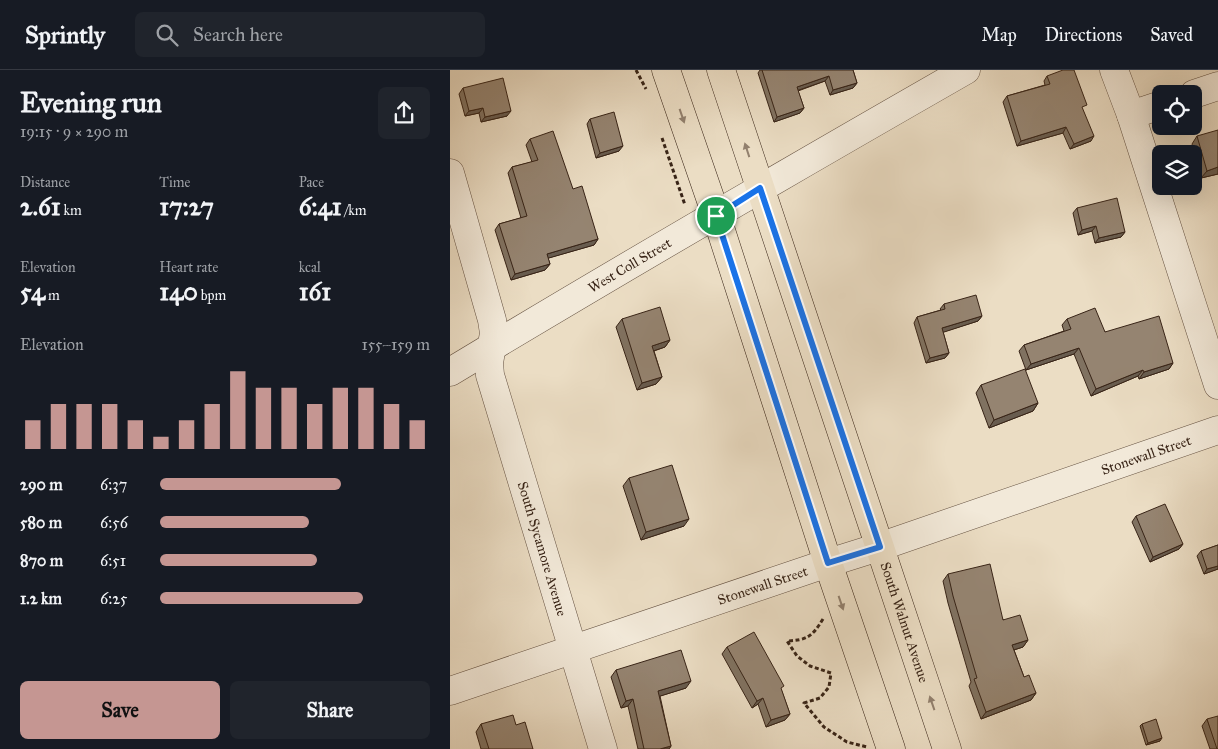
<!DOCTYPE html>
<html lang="en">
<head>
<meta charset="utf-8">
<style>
  :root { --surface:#171b24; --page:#20242c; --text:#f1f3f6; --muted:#9ea1a6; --line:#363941; --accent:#c59692 }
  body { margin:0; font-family:"IM FELL Great Primer",serif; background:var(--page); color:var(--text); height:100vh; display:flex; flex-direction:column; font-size:19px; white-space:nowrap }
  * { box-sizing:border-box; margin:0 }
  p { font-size:16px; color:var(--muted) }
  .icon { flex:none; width:28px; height:28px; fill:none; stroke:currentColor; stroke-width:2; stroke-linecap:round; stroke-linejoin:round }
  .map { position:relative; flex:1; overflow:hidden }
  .panel { display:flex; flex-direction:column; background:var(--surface); width:450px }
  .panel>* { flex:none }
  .buttons { position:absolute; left:702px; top:15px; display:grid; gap:10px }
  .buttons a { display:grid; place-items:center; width:50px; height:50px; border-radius:8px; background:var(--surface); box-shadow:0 5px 20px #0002; font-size:25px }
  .pin { position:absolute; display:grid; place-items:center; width:42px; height:42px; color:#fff; margin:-21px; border:2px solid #fff; border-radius:50%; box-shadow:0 1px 5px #0007 }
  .round { display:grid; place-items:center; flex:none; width:52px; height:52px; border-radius:8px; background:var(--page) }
  .summary { display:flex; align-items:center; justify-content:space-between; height:85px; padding:0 20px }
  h1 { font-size:28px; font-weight:700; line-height:38px }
  .figures { display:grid; grid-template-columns:repeat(3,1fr); gap:8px; height:85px; padding:5px 20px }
  .figures div { display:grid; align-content:center }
  .figures b { font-size:25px; font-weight:700 }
  .figures small { font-size:14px; font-weight:400 }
  .figures p { font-size:14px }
  .chart { height:140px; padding:10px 20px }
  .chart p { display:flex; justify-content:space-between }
  .chart svg { width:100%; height:90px; margin-top:5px; stroke:var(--accent); stroke-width:6 }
  .action { display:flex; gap:10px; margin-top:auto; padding:10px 20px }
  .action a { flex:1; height:58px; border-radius:8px; background:var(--accent); color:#111; font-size:20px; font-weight:700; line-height:58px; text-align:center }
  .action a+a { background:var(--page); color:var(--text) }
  ul { padding:0 20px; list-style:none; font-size:16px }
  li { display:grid; grid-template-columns:80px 60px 1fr; align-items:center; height:38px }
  li i { height:12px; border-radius:6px; background:var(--accent) }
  header { display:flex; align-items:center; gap:30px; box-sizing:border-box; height:70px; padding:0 25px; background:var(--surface); border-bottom:1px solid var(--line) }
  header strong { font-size:24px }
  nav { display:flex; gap:28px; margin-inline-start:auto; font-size:18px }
  .search { width:350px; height:45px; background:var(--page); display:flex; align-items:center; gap:12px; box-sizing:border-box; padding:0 18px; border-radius:8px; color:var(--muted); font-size:19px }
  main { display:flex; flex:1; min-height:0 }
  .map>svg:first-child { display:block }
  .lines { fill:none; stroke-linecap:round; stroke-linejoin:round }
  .minor-casing { stroke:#655242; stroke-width:29 }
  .major-casing { stroke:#382417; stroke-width:29 }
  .path { stroke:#382417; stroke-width:3; stroke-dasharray:4 2.5; stroke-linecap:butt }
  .minor { stroke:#f2e9d9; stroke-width:28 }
  .major { stroke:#ebddc4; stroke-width:28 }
  .wall { fill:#807261; stroke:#382417 }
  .shaded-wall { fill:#685c4f; stroke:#382417 }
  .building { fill:#958471; stroke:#382417 }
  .oneway { fill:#92806e }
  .route-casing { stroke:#fff; stroke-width:10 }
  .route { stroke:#1a73e8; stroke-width:6 }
  .labels { text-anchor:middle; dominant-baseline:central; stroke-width:4; stroke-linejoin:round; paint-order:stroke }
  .street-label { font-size:14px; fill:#382417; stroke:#f2e9d9 }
</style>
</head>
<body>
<header>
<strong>Sprintly</strong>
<div class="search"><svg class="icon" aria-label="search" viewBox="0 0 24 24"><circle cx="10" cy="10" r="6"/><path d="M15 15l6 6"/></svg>Search here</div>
<nav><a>Map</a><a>Directions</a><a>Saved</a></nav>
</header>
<main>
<section class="panel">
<div class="summary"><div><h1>Evening run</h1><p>19:15 · 9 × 290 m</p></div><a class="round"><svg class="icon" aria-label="share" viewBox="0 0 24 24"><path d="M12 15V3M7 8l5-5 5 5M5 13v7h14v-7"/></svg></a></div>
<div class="figures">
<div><p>Distance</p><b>2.61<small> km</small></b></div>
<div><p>Time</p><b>17:27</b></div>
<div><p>Pace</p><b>6:41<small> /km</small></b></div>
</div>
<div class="figures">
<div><p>Elevation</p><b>54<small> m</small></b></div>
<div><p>Heart rate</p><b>140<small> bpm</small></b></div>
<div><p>kcal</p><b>161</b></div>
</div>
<div class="chart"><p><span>Elevation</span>155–159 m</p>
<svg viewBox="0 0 160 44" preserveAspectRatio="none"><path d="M5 44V30M15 44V22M25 44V22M35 44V22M45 44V30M55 44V38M65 44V30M75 44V22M85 44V6M95 44V14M105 44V14M115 44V22M125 44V14M135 44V14M145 44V22M155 44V30"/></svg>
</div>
<ul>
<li><b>290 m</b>6:37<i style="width:67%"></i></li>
<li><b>580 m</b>6:56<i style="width:55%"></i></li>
<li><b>870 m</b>6:51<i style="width:58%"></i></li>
<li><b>1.2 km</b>6:25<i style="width:75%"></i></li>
</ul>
<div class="action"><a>Save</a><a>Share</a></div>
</section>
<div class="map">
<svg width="768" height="679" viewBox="0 0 768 679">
  <rect width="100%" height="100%" fill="#ebddc4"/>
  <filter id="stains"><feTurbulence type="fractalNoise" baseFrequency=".004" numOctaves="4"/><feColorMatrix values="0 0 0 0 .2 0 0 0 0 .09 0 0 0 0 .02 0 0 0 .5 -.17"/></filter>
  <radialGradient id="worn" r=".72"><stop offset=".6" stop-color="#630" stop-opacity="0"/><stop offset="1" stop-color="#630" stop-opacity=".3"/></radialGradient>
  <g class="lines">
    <defs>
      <g id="minor">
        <path d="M 664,0 L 681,45 L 768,315"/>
        <path d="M 744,24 L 768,16"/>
        <path d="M 681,45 L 711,35"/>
        <path id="s1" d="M 0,103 L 42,250 L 44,263 L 39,293 L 40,305 L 153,679"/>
        <path id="s2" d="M 0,302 C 171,199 343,99 516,0"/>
        <path id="s3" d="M 0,621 L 378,493 L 429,477 L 768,360"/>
      </g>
      <g id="major">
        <path d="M 216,0 L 266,145 L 378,493 L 441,679"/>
        <path id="s4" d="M 271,0 L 497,679"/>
      </g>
    </defs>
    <!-- minor casing -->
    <use href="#minor" class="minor-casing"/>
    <!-- major casing -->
    <use href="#major" class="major-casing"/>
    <!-- path -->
    <path class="path" d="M 186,0 L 196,19
      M 212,68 L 235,135
      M 373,549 C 362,567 357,570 337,571 L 347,586 L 360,596 L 381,603 L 379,617 L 370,628 L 354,633 L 374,657 L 397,672 L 417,677"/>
    <!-- minor -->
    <use href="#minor" class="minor"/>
    <!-- major -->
    <use href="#major" class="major"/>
  </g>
  <!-- wall -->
  <path class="wall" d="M 310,0 L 403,0 L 407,13 L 403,18 L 380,25 L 375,11 L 348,21 L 354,38 L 350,43 L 324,52 L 308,3 Z
    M 597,6 L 633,40 L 641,71 L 620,79 L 613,63 L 567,76 L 553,32 L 557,26 L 595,15 L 594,11 Z
    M 13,18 L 57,46 L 31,52 L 29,43 L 15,46 L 9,24 Z
    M 140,49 L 169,81 L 146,88 L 137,54 Z
    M 747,66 L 768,104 L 751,108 L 742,74 Z
    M 80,69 L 123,119 L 148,169 L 144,175 L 98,188 L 100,194 L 95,200 L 61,210 L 45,160 L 49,154 L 71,148 L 58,103 L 62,97 L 82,92 L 76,75 Z
    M 627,138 L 675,162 L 671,167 L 645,173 L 642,161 L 628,165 L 623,143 Z
    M 494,234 L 532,246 L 528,251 L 493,262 L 499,283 L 495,288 L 476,293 L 464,253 L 467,247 L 491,240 L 490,239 Z
    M 172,249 L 220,270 L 215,277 L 204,281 L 212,307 L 206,314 L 187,320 L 166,257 Z
    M 617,249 L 655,262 L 723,293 L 719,299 L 689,309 L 688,306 L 641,326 L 624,284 L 576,300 L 569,281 L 574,275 L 614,261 L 612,255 Z
    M 531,315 L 588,333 L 583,341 L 539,358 L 526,323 Z
    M 179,408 L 234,456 L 191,470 L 173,416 Z
    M 686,446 L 733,474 L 729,479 L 700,492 L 682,452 Z
    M 768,475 L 768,499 L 754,504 L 747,486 L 751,481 Z
    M 498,504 L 578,570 L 573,577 L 564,580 L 574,607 L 586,623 L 581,630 L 531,649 L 519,616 L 521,612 L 498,533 L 493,511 Z
    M 277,577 L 331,619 L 340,644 L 335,650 L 316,657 L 308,634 L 302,638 L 272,584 Z
    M 166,600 L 236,618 L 210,626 L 221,676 L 219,679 L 188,679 L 178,636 L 171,638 L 161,607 Z
    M 757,649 L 768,679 L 760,679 L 752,656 Z
    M 31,654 L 83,679 L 31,679 L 26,662 Z
    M 692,654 L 710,671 L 696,675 L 690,656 Z"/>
  <!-- shaded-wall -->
  <path class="shaded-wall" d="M 379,6 L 375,11 L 343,22 L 347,17 Z
    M 407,13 L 403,18 L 380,25 L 383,20 Z
    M 33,38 L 29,43 L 15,46 L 19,41 Z
    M 354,38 L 350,43 L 324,52 L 327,47 Z
    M 61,41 L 57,46 L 31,52 L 35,47 Z
    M 616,57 L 613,63 L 567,76 L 571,71 Z
    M 644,66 L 641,71 L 620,79 L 624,74 Z
    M 173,76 L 169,81 L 146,88 L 150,83 Z
    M 768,97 L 768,104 L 751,108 L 757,101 Z
    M 646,156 L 642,161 L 628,165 L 632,160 Z
    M 675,162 L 671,167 L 645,173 L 649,168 Z
    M 148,169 L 144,175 L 92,190 L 97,184 Z
    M 100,194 L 95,200 L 61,210 L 65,204 Z
    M 532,246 L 528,251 L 488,264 L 492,258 Z
    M 220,270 L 215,277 L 197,283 L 202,276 Z
    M 629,278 L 624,284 L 576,300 L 581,294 Z
    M 499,283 L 495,288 L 476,293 L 480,288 Z
    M 723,293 L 719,299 L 689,309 L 694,302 Z
    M 693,300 L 688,306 L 641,326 L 646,319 Z
    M 212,307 L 206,314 L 187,320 L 192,313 Z
    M 588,333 L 583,341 L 539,358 L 544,350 Z
    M 239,449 L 234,456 L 191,470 L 196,462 Z
    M 733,474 L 729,479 L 700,492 L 703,487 Z
    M 768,496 L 768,499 L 754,504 L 757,499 Z
    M 578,570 L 573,577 L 557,582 L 562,575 Z
    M 241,611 L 236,618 L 204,628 L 208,621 Z
    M 586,623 L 581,630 L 531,649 L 536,642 Z
    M 313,628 L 308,634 L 302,638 L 307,631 Z
    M 183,629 L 178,636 L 171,638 L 176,631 Z
    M 340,644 L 335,650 L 316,657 L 321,650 Z
    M 712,668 L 710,671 L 696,675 L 698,673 Z
    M 221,676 L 219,679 L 210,679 Z"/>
  <!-- building -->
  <path class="building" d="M 312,0 L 403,0 L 407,13 L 383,20 L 379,6 L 347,17 L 354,38 L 327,47 Z
    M 613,0 L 624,0 L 637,35 L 632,37 L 644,66 L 624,74 L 616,57 L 571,71 L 557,26 L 600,14 L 597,6 Z
    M 53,8 L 61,41 L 35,47 L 33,38 L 19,41 L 13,18 Z
    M 164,42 L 173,76 L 150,83 L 140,49 Z
    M 768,60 L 768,97 L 757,101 L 747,66 Z
    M 103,61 L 123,119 L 132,116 L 148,169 L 97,184 L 100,194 L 65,204 L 49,154 L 77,146 L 62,97 L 88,90 L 80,69 Z
    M 667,128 L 675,162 L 649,168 L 646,156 L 632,160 L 627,138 Z
    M 526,225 L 532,246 L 492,258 L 499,283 L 480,288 L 467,247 L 495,239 L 494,234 Z
    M 210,237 L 220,270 L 202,276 L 212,307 L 192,313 L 172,249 Z
    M 645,238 L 655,262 L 709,246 L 723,293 L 694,302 L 693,300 L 646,319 L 629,278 L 581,294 L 574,275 L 621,259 L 617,249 Z
    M 575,299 L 588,333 L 544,350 L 531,315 Z
    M 222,395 L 239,449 L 196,462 L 179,408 Z
    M 715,434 L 733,474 L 703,487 L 686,446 Z
    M 768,475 L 768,496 L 757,499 L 751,481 Z
    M 540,494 L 553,550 L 570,545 L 578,570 L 562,575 L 574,607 L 579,605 L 586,623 L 536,642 L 524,609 L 527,608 L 503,526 L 498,504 Z
    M 304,562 L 334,616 L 331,618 L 340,644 L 321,650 L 313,628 L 307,631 L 277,577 Z
    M 231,580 L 241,611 L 208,621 L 221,676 L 210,679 L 194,679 L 183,629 L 176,631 L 166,600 Z
    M 63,645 L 66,655 L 75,652 L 83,679 L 39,679 L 31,654 Z
    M 768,646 L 768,679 L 767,679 L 757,649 Z
    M 706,649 L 712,668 L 698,673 L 692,654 Z"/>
  <!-- one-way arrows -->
  <defs><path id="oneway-solid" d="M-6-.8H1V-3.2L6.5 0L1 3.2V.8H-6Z" transform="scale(1.25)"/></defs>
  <g class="oneway">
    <use href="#oneway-solid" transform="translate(232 46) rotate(71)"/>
    <use href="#oneway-solid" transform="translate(297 80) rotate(-108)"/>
    <use href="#oneway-solid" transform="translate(391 533) rotate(71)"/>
    <use href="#oneway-solid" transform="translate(482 633) rotate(-109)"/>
  </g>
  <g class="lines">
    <defs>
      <path id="route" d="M 310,118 L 430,477 L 378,493 L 266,146 Z"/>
    </defs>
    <!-- route casing -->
    <use href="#route" class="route-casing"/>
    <!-- route -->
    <use href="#route" class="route"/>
  </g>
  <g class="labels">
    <!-- street labels -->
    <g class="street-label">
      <text stroke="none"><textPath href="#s2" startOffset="209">West Coll Street</textPath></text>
      <text stroke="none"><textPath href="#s3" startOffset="735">Stonewall Street</textPath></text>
      <text stroke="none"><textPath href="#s1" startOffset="390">South Sycamore Avenue</textPath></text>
      <text stroke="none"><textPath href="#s3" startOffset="330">Stonewall Street</textPath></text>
      <text stroke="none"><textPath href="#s4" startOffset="582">South Walnut Avenue</textPath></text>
    </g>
  </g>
  <rect width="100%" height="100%" filter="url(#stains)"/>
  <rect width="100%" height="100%" fill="url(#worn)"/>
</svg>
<div class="buttons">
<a><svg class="icon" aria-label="locate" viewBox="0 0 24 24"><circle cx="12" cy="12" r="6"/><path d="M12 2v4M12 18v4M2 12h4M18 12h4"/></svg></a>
<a><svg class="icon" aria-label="layers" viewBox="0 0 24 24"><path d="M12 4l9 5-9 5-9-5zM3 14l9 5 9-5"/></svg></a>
</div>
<div class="pin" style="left:266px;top:146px;background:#1e9e55"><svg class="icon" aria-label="arrive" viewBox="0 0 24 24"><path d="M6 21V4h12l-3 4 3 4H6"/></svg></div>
</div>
</main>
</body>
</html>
